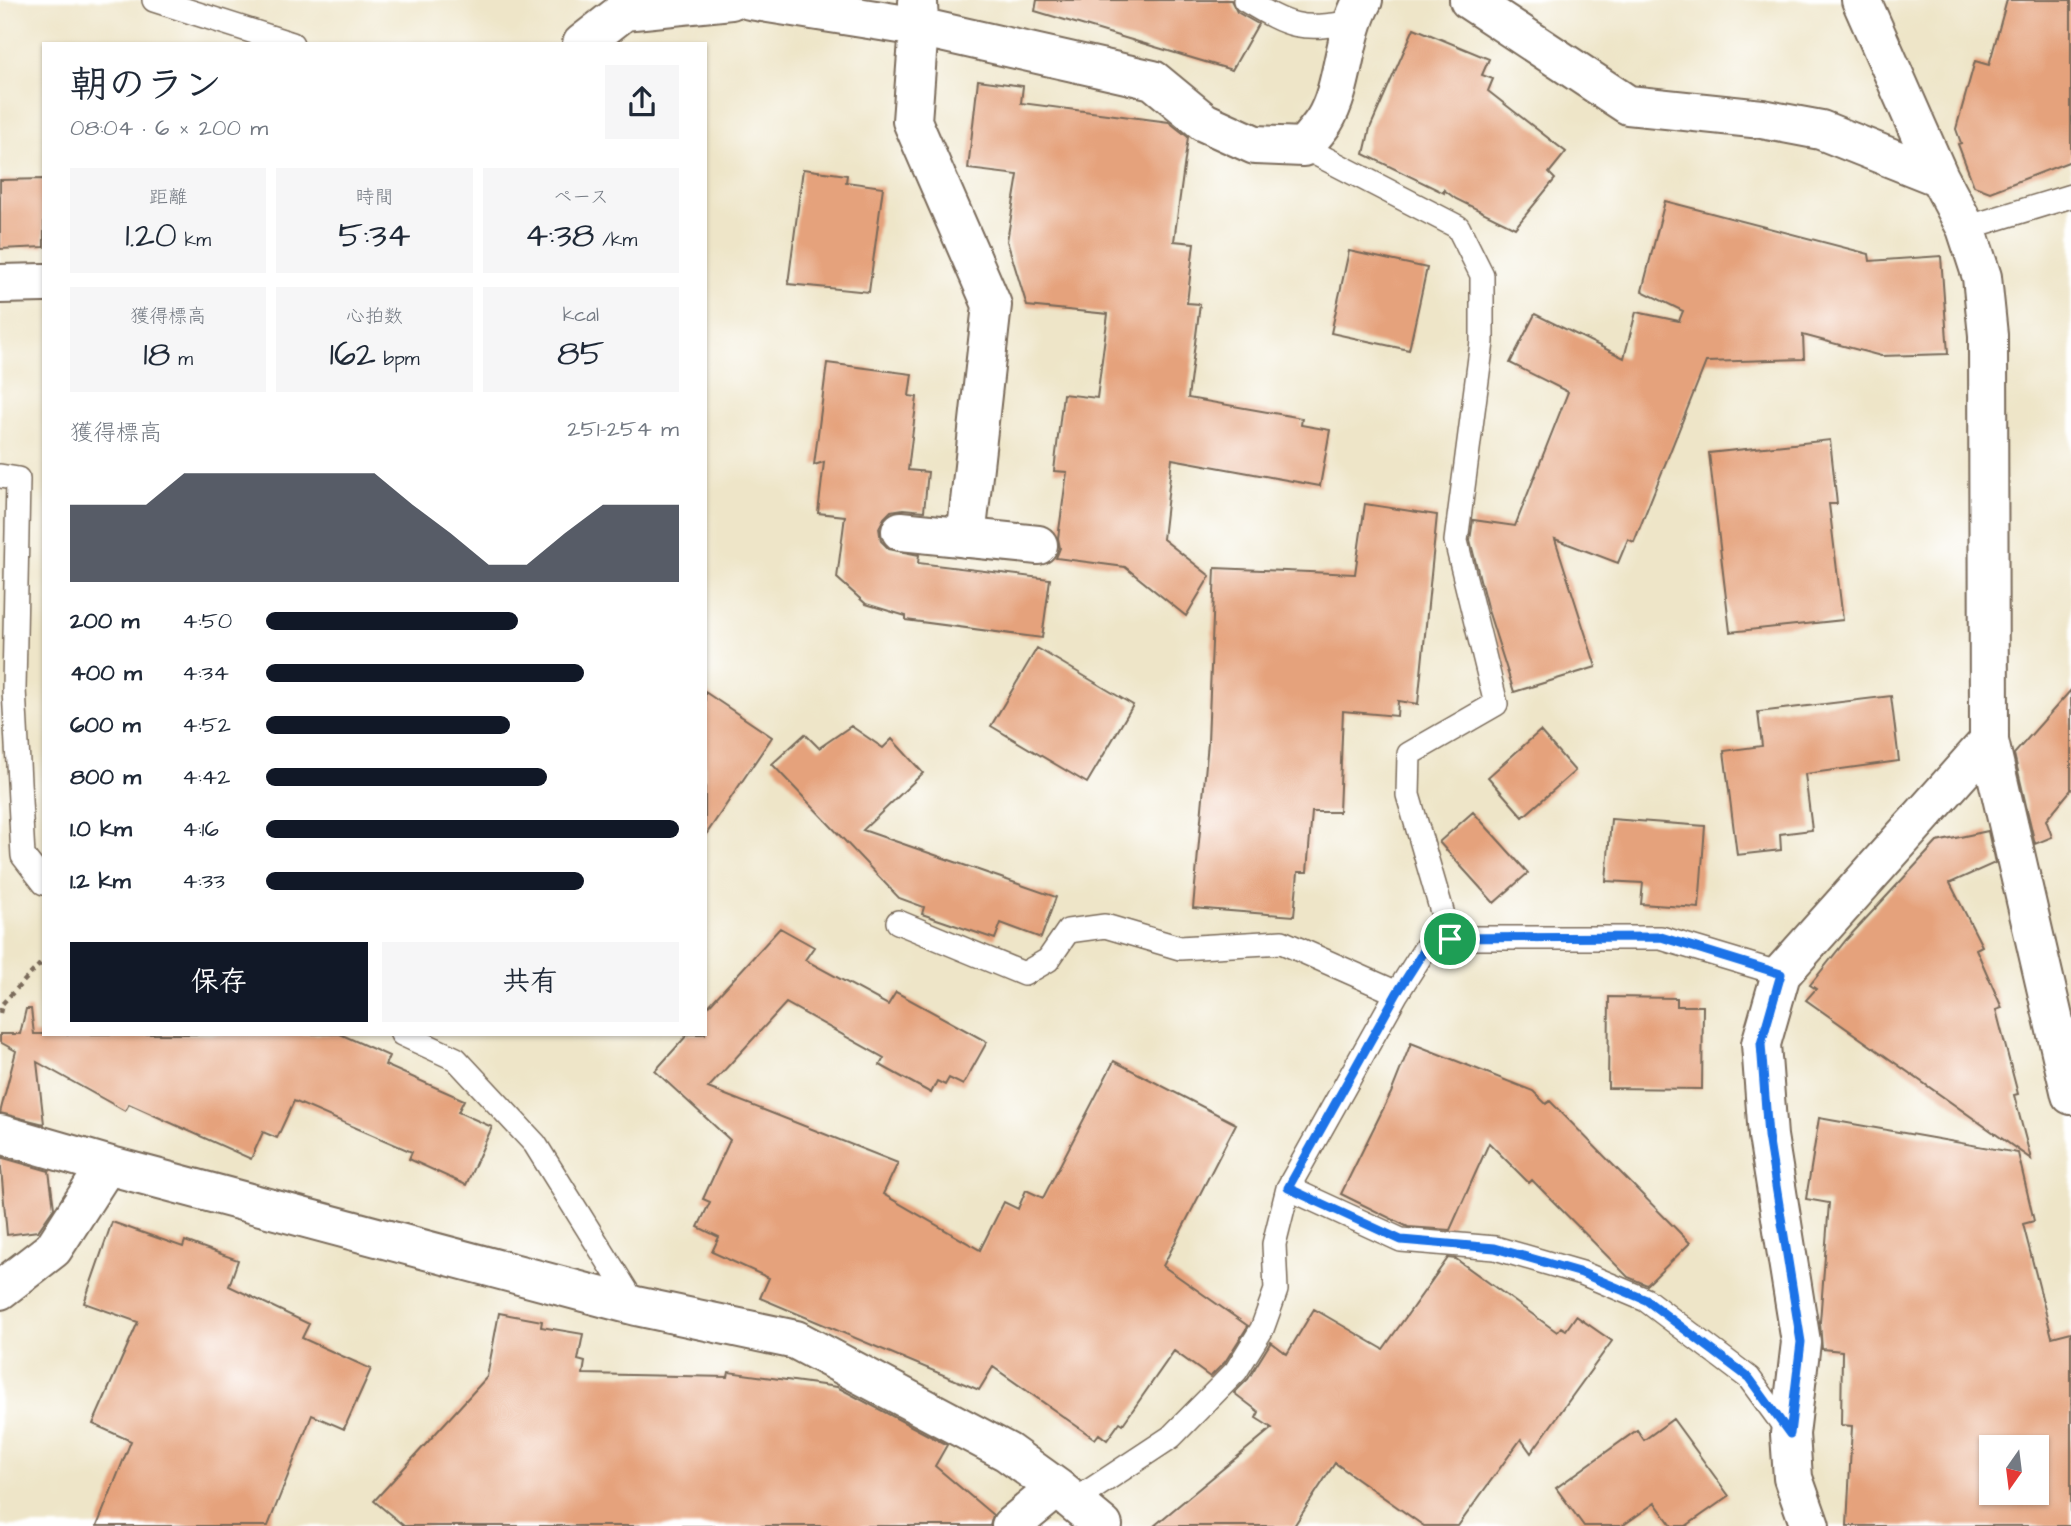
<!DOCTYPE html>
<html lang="ja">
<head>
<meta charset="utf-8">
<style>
  :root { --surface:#fff; --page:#f6f6f7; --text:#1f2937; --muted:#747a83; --accent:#111827 }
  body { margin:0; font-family:"Architects Daughter","Klee One",sans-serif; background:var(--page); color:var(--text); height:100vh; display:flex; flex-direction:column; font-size:26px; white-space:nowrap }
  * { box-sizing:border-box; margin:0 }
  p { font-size:23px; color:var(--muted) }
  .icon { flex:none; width:38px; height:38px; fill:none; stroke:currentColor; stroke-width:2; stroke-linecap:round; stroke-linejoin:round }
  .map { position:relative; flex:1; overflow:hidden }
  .sheet { position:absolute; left:42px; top:42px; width:665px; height:994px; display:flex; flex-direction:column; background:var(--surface); border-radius:0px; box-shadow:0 2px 5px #0004 }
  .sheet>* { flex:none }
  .needle { width:46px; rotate:194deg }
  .controls { position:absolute; left:1979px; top:1435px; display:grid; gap:14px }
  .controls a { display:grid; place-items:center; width:70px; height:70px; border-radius:0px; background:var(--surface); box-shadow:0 2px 5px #0004; font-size:35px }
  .pin { position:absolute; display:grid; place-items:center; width:60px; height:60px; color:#fff; margin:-30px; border:4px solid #fff; border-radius:50%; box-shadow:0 2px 7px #0007 }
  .round { display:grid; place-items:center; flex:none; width:74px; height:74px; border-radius:0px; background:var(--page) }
  .head { display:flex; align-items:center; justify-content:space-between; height:119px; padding:0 28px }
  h1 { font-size:38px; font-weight:600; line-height:52px }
  .figures { display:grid; grid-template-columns:repeat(3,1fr); gap:10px; height:119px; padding:7px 28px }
  .figures div { display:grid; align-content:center; border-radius:0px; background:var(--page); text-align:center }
  .figures b { font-size:35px; font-weight:600 }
  .figures small { font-size:19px; font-weight:400 }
  .figures p { font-size:19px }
  .chart { height:196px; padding:14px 28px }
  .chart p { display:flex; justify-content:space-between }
  .chart svg { width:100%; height:126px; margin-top:7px; fill:var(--accent); opacity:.7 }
  .button { display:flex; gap:14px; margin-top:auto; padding:14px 28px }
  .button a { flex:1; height:80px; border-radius:0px; background:var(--accent); color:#fff; font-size:28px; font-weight:600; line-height:80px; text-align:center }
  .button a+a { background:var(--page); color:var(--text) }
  ul { padding:0 28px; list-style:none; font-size:23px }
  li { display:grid; grid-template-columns:112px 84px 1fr; align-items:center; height:52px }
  li i { height:18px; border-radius:9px; background:var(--accent) }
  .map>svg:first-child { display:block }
  .building { fill:#e5a27c; fill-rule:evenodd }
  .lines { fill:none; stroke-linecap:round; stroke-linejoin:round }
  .lane-casing { stroke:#7a6b5a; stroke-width:26 }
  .street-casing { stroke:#7a6b5a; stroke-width:42 }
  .path { stroke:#7a6b5a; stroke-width:4.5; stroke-dasharray:5 5; stroke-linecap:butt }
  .lane { stroke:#fff; stroke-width:23 }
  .street { stroke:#fff; stroke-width:38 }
  .route-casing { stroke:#fff; stroke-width:14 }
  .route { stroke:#1a73e8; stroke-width:9 }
</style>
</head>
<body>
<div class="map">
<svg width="2071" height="1526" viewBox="0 0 2071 1526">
  <rect width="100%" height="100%" fill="#fff"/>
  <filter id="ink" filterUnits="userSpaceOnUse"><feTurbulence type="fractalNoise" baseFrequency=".0143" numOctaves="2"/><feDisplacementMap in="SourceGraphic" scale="14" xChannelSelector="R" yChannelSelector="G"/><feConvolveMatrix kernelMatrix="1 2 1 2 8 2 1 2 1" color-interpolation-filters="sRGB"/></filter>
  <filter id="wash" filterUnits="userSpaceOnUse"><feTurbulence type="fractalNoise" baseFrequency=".00686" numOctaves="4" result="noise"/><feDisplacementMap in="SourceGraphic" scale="28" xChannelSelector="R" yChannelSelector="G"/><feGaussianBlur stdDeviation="1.57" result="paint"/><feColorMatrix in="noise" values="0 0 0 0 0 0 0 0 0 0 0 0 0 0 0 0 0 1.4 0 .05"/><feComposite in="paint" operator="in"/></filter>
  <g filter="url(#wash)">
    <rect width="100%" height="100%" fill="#eee5c8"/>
    <g id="blocks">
      <!-- building -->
      <path class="building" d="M 1037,0 L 1231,0 L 1237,12 L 1258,24 L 1232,70 L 1035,11 Z
        M 2007,0 L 2071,0 L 2071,161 L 1990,192 L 1974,186 L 1958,144 L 1961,143 L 1956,129 L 1975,61 L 1989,65 Z
        M 1414,28 L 1489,59 L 1482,75 L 1493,79 L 1488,91 L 1566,152 L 1549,173 L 1555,179 L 1515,228 L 1456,199 L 1444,190 L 1444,193 L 1364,154 L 1370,128 Z
        M 978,80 L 1023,86 L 1021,103 L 1169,122 L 1188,137 L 1174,241 L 1194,243 L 1187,303 L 1200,304 L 1188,398 L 1302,418 L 1301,425 L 1330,430 L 1320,486 L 1172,459 L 1163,539 L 1210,576 L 1186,616 L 1125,567 L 1056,558 L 1060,548 L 1058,538 L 1067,472 L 1054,471 L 1063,394 L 1097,398 L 1108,314 L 1027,306 L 1007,241 L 1018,175 L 968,169 Z
        M 803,169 L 847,175 L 846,182 L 883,187 L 869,292 L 788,284 Z
        M 44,179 L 44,247 L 0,249 L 0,180 Z
        M 1665,201 L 1869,254 L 1870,261 L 1941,256 L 1948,354 L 1881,356 L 1803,335 L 1804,359 L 1706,362 L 1634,542 L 1628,539 L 1618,563 L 1555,539 L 1596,667 L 1514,692 L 1487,607 L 1470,540 L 1473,520 L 1515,526 L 1568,392 L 1510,363 L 1535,314 L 1624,358 L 1636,312 L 1679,321 L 1683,311 L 1642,291 Z
        M 1349,251 L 1427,268 L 1409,350 L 1331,333 Z
        M 827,363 L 912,374 L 909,396 L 917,397 L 908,470 L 928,472 L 924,511 L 903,509 L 891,511 L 884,518 L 879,528 L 881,541 L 889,549 L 919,555 L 918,563 L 1050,579 L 1042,638 L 906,620 L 906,616 L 866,604 L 837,578 L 845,516 L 818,513 L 824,462 L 814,465 Z
        M 1830,440 L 1837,504 L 1829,504 L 1843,620 L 1730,632 L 1709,453 Z
        M 1365,504 L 1437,515 L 1418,704 L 1398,701 L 1397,716 L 1343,711 L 1339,812 L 1312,812 L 1307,872 L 1298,872 L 1294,916 L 1193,908 L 1208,742 L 1215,568 L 1355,574 Z
        M 1037,648 L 1133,705 L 1087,783 L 991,726 Z
        M 2071,690 L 2071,790 L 2046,820 L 2052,837 L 2035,844 L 2014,754 Z
        M 705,692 L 772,737 L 705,836 Z
        M 1891,696 L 1899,761 L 1805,774 L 1812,830 L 1780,834 L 1781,850 L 1737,855 L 1724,751 L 1762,746 L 1758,712 Z
        M 851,726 L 883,748 L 892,739 L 923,773 L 863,830 L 1056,897 L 1041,938 L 1001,923 L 995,939 L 922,914 L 924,907 L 899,898 L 772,764 L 805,734 L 819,748 Z
        M 1540,731 L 1575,771 L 1523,817 L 1488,777 Z
        M 1473,812 L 1528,873 L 1494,903 L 1439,842 Z
        M 1611,819 L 1705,826 L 1699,908 L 1641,904 L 1643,883 L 1606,881 Z
        M 1988,831 L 1995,863 L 1950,883 L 1982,946 L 1976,949 L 2002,1008 L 1996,1010 L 2018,1094 L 2014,1095 L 2031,1159 L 1806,1000 L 1816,989 L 1810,985 L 1846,940 L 1937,842 Z
        M 780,928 L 814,947 L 805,960 L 888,1005 L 896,992 L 987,1042 L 963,1085 L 949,1078 L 945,1085 L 937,1081 L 931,1093 L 880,1065 L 884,1058 L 786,1003 L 708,1088 L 898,1163 L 883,1194 L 980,1250 L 1004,1202 L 1018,1209 L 1026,1190 L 1043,1198 L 1114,1061 L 1236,1124 L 1163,1266 L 1248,1326 L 1225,1362 L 1210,1377 L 1174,1351 L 1123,1424 L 1120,1422 L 1107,1440 L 1099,1434 L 1095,1439 L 993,1367 L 979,1390 L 760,1298 L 769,1278 L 712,1252 L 719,1237 L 698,1227 L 710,1202 L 703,1199 L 730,1140 L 655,1071 L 688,1034 L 705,1034 L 705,1010 Z
        M 1609,997 L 1677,998 L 1677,1006 L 1703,1006 L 1702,1089 L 1608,1088 Z
        M 26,1009 L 31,1009 L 34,1034 L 340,1034 L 389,1056 L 385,1065 L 464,1100 L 458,1112 L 492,1127 L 466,1185 L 409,1159 L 412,1152 L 294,1101 L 277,1138 L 263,1132 L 251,1159 L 129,1104 L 125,1111 L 37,1062 L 44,1124 L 0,1113 L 16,1051 L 0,1042 L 0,1034 L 20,1034 Z
        M 1411,1043 L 1533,1091 L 1546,1104 L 1550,1101 L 1690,1243 L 1647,1285 L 1628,1277 L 1532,1180 L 1529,1183 L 1489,1143 L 1450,1230 L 1408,1227 L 1341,1194 L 1391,1093 Z
        M 1819,1118 L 2018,1153 L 2034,1221 L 2023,1224 L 2052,1337 L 2071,1332 L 2071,1526 L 1847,1526 L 1852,1426 L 1841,1425 L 1842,1351 L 1822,1349 L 1820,1322 L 1829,1203 L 1806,1199 ZM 1992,1447 L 2037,1447 L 2037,1493 L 1992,1493 Z
        M 0,1157 L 49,1171 L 54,1208 L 38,1231 L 7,1235 Z
        M 112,1222 L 183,1247 L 185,1241 L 238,1260 L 229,1286 L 309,1324 L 302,1338 L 371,1369 L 344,1429 L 312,1415 L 268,1526 L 97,1526 L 131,1441 L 93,1424 L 138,1322 L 84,1303 Z
        M 1448,1258 L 1456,1259 L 1557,1332 L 1561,1327 L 1566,1330 L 1576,1316 L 1612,1341 L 1531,1453 L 1521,1439 L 1458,1526 L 1424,1526 L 1335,1463 L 1294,1526 L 1154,1526 L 1272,1428 L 1256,1418 L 1259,1412 L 1234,1393 L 1248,1379 L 1271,1342 L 1287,1354 L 1314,1309 L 1383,1349 Z
        M 499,1313 L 542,1321 L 541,1327 L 583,1334 L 578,1360 L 585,1362 L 583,1374 L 728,1377 L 729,1372 L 837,1387 L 947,1445 L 935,1466 L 993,1515 L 990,1526 L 404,1526 L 374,1501 L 487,1377 Z
        M 1673,1419 L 1729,1496 L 1686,1526 L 1672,1526 L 1655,1503 L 1622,1526 L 1584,1526 L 1556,1488 L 1637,1430 L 1644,1440 Z"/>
    </g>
  </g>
  <g filter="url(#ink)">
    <use href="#blocks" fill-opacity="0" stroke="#7a6b5a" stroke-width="2"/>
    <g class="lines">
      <defs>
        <path id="lane" d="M 154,0 L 292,44
          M 1245,0 C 1290,27 1300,31 1352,22
          M 1303,147 L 1458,227 L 1482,275 L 1482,342 L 1456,541 L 1496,704 L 1409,754 L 1408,795 L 1450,939
          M 1966,228 L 2071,196
          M 0,476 L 18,479 L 14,689 L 23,856 L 44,883
          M 898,922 L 1024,974 L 1048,960 L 1068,931 L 1105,926 L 1180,948 L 1282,942 L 1397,993 L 1432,938 L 1661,938 L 1781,974
          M 402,1034 L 456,1059 L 535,1144 L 636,1306
          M 1288,1188 L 1401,1240 L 1495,1248 L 1582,1273 L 1646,1300 L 1749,1378 L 1790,1434
          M 1074,1501 L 1171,1437 L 1236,1371 L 1262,1329 L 1276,1290 L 1274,1244 L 1288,1188 L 1397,993"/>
        <path id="street" d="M 750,0 L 919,27 L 918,2
          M 1469,0 L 1628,105 L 1762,119 L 1821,130 L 1939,177
          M 1861,0 L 1939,177 L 1966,228 L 1982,277 L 1988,335 L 1989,741 L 2071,1095
          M 582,44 L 624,11 L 731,0
          M 0,284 L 44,283
          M 901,531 L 1038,545
          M 966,538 L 992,305 L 912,121 L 919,27 L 1153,80 L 1204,122 L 1255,145 L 1303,147 C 1310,139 1318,130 1324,121 C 1345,87 1342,37 1363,0
          M 0,1134 L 107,1165 L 636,1306 L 796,1340 L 1007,1452 L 1057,1488 L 1103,1526
          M 0,1290 L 53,1249 L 107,1165
          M 1011,1526 L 1057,1488
          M 1810,1526 L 1793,1478 L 1790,1434 L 1801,1342 L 1768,1136 L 1761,1044 L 1781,974 L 1989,741"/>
      </defs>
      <!-- lane casing -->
      <use href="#lane" class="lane-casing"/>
      <!-- street casing -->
      <use href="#street" class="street-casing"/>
      <!-- path -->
      <path class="path" d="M 0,1013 L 2,1004 L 44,960"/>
      <!-- lane -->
      <use href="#lane" class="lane"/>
      <!-- street -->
      <use href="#street" class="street"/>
    </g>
  </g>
  <g class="lines" filter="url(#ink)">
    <defs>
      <path id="route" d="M 1661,937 L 1781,974 L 1761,1044 L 1768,1136 L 1801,1342 L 1790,1434 L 1749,1378 L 1646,1300 L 1582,1273 L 1495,1248 L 1401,1240 L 1288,1188 L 1397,993 L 1432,938 Z"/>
    </defs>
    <!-- route casing -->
    <use href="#route" class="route-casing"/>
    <!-- route -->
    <use href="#route" class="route"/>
  </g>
</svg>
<div class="controls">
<a><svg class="needle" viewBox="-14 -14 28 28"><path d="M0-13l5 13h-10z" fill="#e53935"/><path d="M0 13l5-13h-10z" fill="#747a83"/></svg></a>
</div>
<div class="pin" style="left:1450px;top:939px;background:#1e9e55"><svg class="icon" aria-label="arrive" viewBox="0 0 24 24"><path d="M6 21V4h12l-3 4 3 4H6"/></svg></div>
<section class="sheet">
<div class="head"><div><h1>朝のラン</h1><p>08:04 · 6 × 200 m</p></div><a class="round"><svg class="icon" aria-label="share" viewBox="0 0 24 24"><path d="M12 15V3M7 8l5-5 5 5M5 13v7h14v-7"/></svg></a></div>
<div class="figures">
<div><p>距離</p><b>1.20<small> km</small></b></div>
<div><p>時間</p><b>5:34</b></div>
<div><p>ペース</p><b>4:38<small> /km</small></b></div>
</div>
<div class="figures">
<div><p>獲得標高</p><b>18<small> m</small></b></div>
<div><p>心拍数</p><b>162<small> bpm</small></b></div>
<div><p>kcal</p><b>85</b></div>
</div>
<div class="chart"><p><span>獲得標高</span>251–254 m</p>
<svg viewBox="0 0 160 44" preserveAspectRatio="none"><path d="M0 44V17L10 17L20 17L30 6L40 6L50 6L60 6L70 6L80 6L90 17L100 27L110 38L120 38L130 27L140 17L150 17L160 17V44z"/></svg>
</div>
<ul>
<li><b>200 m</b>4:50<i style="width:61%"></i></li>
<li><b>400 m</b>4:34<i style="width:77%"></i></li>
<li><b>600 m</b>4:52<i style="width:59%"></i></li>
<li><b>800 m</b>4:42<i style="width:68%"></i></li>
<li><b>1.0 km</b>4:16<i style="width:100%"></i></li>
<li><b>1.2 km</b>4:33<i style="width:77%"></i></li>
</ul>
<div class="button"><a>保存</a><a>共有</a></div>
</section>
</div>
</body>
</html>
